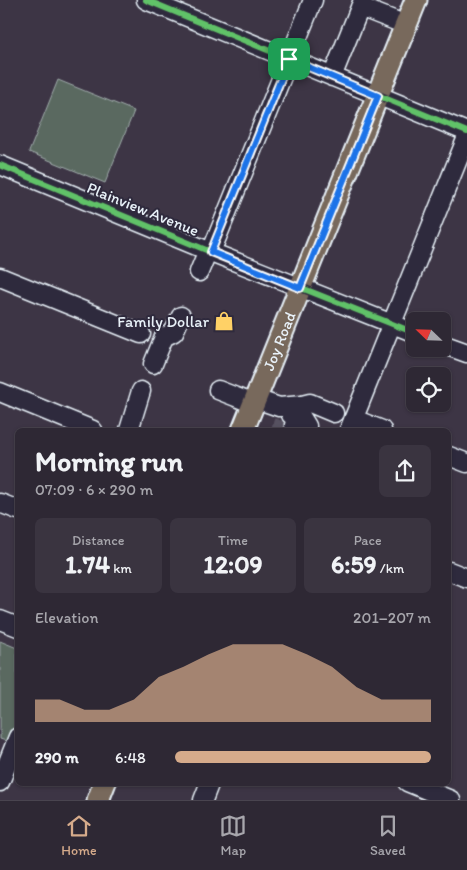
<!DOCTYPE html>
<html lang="en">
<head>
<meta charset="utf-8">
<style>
  :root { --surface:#2e2834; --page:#3a3440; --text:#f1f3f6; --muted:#a7a6ac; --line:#49444f; --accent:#d6ab8b }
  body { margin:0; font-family:Itim,sans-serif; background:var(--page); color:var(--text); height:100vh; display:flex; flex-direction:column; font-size:19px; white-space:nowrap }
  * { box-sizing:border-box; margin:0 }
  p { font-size:16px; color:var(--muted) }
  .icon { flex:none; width:28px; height:28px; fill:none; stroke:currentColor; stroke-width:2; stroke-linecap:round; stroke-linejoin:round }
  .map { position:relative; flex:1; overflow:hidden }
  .panel { position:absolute; left:15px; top:428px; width:436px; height:358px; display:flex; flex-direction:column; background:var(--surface); border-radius:8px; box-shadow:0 1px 4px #0004,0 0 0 1px var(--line) }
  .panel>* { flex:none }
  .needle { width:32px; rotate:293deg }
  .tools { position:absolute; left:406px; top:312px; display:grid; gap:10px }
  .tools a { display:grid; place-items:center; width:45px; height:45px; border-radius:8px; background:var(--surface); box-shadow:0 1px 4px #0004,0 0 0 1px var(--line); font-size:25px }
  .pin { position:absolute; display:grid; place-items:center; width:42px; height:42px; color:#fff; margin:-21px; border-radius:10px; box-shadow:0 2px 8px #0006 }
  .round { display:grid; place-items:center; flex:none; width:52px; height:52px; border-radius:8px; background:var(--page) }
  .overview { display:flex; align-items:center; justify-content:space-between; height:85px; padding:0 20px }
  h1 { font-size:28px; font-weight:700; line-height:38px }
  .figures { display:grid; grid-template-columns:repeat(3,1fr); gap:8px; height:85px; padding:5px 20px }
  .figures div { display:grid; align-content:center; border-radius:8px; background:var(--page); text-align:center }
  .figures b { font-size:25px; font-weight:700 }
  .figures small { font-size:14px; font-weight:400 }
  .figures p { font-size:14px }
  .chart { height:140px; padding:10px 20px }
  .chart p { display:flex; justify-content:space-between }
  .chart svg { width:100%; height:90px; margin-top:5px; fill:var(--accent); opacity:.7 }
  ul { padding:0 20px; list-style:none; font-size:16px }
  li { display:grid; grid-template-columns:80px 60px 1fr; align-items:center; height:38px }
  li i { height:12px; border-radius:6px; background:var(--accent) }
  .menu { display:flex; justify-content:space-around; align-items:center; height:70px; border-top:1px solid var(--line); background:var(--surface); font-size:14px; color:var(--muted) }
  .menu a { display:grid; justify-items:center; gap:2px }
  .menu .on { color:var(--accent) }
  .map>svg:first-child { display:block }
  .green { fill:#5a6960; stroke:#a1adac }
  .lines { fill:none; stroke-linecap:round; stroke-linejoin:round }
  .minor-tunnel { stroke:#575160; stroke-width:18; stroke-dasharray:18 9; stroke-linecap:butt }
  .minor-casing { stroke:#e8f1f8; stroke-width:21 }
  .major-casing { stroke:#e8f1f8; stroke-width:25 }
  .minor { stroke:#2f2a3d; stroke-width:18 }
  .major { stroke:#78695c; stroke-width:21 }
  .cycleway-casing { stroke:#2f2a3d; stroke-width:9 }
  .cycleway { stroke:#61c268; stroke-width:6 }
  .route-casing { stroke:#fff; stroke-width:10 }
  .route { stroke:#1a73e8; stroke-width:6 }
  .labels { text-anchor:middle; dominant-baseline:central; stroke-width:4; stroke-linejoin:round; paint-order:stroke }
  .street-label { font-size:16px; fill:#e8f1f8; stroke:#2f2a3d }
  .poi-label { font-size:16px; fill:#e8f1f8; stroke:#2f2a3d; text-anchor:end }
</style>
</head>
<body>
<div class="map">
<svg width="467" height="800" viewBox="0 0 467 800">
  <rect width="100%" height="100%" fill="#3d3545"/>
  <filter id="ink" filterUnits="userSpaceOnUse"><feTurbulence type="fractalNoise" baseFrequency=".02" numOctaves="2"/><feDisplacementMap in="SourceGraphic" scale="10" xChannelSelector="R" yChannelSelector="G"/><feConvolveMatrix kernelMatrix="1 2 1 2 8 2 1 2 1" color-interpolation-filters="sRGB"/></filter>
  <g filter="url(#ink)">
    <!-- green -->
    <path class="green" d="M 58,80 L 134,111 L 105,183 L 29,152 Z
      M 0,641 L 17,648 L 17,721 L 9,742 L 0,739 Z"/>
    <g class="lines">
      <!-- minor-tunnel -->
      <path class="minor-tunnel" d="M 280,430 L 283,421"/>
      <defs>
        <path id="minor" d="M 146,0 L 467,132
          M 360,7 L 406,25
          M 332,77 L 363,0
          M 0,165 L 211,252 L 415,333
          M 211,252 L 313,0
          M 199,272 L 208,250
          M 0,277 L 141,334
          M 442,344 L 467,353
          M 153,364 L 164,337 L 174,332 L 181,316
          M 218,390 L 254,404
          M 0,392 L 93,430
          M 256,399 L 279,407 L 302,405 L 294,425
          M 302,405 L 310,403 L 334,413
          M 291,415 L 299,413 L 307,426 L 306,430
          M 354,419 L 382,430
          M 129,430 L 141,391
          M 349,430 L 467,137
          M 449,456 L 467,463
          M 0,503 L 18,510
          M 449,571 L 467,578
          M 0,620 L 18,627
          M 0,782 L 18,737
          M 407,782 L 451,800
          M 203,800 L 210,782"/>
        <g id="major">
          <path id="s1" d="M 243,430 L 416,0"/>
          <path d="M 98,800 L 105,782"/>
        </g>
      </defs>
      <!-- minor casing -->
      <use href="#minor" class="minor-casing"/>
      <!-- major casing -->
      <use href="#major" class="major-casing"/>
      <!-- minor -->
      <use href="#minor" class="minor"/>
      <!-- major -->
      <use href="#major" class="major"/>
      <defs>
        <path id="cycleway" d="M 146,0 L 467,132
          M 0,165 L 211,252 L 415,333"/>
      </defs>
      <!-- cycleway casing -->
      <use href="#cycleway" class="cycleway-casing"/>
      <!-- cycleway -->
      <use href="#cycleway" class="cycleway"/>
    </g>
  </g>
  <g class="lines" filter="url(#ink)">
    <defs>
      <path id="route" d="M 289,59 L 378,96 L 300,288 L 211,252 Z"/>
    </defs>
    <!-- route casing -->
    <use href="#route" class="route-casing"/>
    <!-- route -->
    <use href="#route" class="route"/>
  </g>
  <!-- icons -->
  <defs>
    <symbol id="shop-bare" viewBox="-9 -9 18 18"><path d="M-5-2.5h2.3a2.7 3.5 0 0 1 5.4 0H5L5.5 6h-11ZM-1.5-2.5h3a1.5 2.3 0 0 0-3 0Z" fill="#ffd166" stroke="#2f2a3d" stroke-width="2.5" paint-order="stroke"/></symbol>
  </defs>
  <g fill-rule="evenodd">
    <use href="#shop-bare" x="210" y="307" width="28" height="28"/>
  </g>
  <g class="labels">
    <!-- street labels -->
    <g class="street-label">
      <text transform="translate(143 209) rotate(22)">Plainview Avenue</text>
      <text stroke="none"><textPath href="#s1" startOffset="96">Joy Road</textPath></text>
    </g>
    <!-- poi labels -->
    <g class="poi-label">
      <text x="209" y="321">Family Dollar</text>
    </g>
  </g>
</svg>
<div class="tools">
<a><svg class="needle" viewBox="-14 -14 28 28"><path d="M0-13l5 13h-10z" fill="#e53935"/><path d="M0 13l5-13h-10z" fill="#a7a6ac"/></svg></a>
<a><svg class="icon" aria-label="locate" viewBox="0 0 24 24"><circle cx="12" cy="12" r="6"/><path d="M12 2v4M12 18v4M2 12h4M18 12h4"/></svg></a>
</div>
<div class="pin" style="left:289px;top:59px;background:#1e9e55"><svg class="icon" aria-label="arrive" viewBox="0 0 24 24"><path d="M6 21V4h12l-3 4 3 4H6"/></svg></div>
<section class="panel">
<div class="overview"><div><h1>Morning run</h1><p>07:09 · 6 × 290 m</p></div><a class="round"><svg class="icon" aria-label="share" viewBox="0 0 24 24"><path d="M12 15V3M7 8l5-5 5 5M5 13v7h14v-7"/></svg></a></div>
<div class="figures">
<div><p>Distance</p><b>1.74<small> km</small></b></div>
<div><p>Time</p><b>12:09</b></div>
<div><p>Pace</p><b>6:59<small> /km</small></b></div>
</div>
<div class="chart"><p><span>Elevation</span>201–207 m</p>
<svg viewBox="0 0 160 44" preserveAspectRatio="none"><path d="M0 44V33L10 33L20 38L30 38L40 33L50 22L60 17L70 11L80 6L90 6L100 6L110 11L120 17L130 27L140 33L150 33L160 33V44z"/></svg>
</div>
<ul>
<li><b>290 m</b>6:48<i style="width:100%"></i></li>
</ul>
</section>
</div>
<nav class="menu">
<a class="on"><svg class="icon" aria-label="home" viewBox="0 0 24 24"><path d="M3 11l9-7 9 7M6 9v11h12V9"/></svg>Home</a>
<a><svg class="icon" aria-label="map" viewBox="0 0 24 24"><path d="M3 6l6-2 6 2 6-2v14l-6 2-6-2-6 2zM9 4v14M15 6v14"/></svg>Map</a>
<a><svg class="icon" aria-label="saved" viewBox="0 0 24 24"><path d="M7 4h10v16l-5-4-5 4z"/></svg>Saved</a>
</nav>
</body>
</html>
